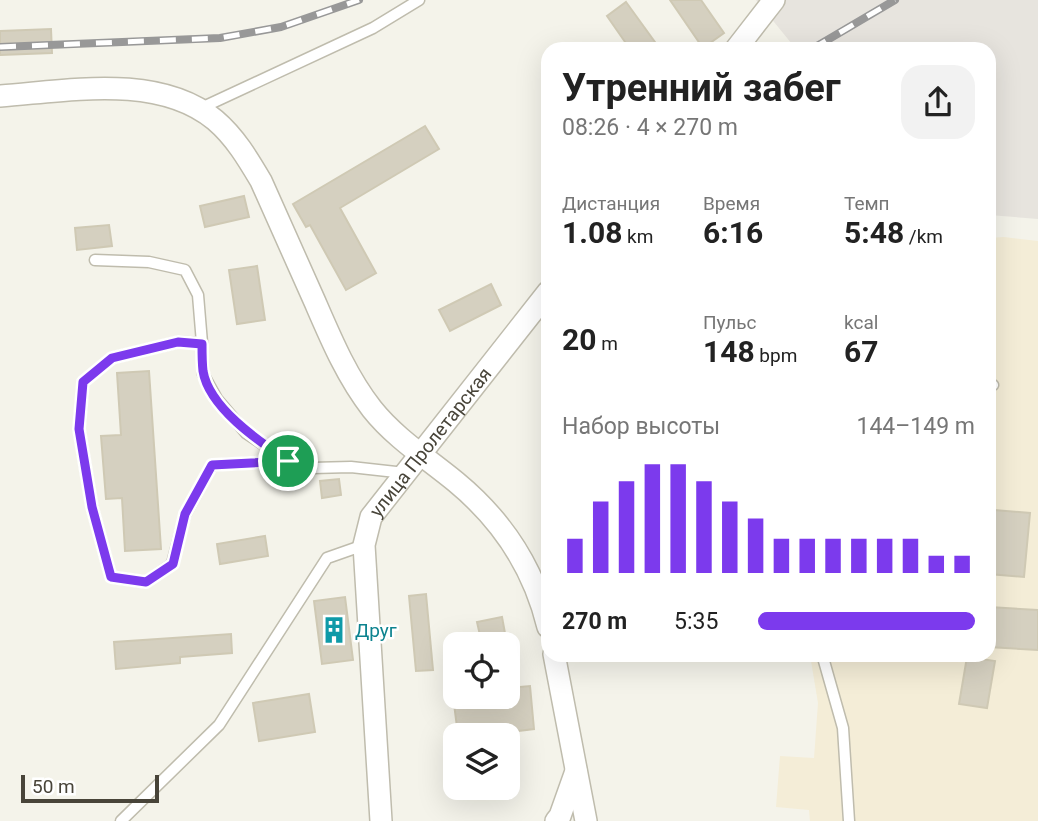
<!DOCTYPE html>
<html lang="ru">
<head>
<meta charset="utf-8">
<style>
  :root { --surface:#fff; --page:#f2f2f2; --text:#222; --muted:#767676; --accent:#7c3aed }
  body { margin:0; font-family:Roboto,sans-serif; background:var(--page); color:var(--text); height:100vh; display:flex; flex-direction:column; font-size:26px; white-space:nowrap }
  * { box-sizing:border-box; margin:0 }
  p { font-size:23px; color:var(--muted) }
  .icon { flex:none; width:38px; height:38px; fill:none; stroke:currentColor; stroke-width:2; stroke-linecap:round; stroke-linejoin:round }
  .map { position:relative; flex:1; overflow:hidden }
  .drawer { position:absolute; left:541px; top:42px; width:455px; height:620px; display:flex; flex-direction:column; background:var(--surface); border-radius:21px; box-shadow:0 7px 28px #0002 }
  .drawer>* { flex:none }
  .controls { position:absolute; left:443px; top:632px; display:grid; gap:14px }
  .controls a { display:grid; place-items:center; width:77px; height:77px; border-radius:14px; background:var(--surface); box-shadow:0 7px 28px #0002; font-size:35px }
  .scale { position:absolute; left:21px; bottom:18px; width:138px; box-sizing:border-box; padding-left:7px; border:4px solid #484439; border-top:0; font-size:19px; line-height:24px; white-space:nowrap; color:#484439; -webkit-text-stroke:5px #fff; paint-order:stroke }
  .pin { position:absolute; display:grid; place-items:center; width:60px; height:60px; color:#fff; margin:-30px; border:4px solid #fff; border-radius:50%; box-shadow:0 2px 7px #0007 }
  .round { display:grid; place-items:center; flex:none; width:74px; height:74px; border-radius:21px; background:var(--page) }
  .head { display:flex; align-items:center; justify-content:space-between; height:119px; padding:0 21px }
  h1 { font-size:38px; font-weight:700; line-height:52px }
  .metrics { display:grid; grid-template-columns:repeat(3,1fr); gap:10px; height:119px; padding:7px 21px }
  .metrics div { display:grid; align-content:center }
  .metrics b { font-size:30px; font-weight:700 }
  .metrics small { font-size:19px; font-weight:400 }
  .metrics p { font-size:19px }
  .chart { height:196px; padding:14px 21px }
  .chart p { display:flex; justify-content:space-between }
  .chart svg { width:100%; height:126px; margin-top:7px; stroke:var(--accent); stroke-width:6 }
  ul { padding:0 21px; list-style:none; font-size:23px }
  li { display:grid; grid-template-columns:112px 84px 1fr; align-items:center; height:52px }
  li i { height:18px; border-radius:9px; background:var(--accent) }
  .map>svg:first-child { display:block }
  .commercial { fill:#f4edd7 }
  .industrial { fill:#e7e4de }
  .building { fill:#d5d0c0; stroke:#cfc9b4; stroke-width:2 }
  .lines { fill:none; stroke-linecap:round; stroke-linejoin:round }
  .service-casing { stroke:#bfbcad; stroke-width:13 }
  .minor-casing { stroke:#bfbcad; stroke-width:24 }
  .service { stroke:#fff; stroke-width:10 }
  .minor { stroke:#fff; stroke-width:21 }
  .rail-casing { stroke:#989898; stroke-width:8 }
  .rail { stroke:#fff; stroke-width:5; stroke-dasharray:16; stroke-linecap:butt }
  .route-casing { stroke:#fff; stroke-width:14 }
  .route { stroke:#7c3aed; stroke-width:9 }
  .labels { text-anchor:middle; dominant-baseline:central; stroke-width:5; stroke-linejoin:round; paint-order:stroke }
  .street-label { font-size:19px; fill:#484439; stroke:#fff }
  .culture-label { font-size:19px; fill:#0d838f; stroke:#fff; text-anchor:start }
</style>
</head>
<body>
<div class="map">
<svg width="1038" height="821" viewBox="0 0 1038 821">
  <rect width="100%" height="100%" fill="#f4f3ea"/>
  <!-- commercial -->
  <path class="commercial" d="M 1004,237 L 1038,241 L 1038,821 L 810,821 L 809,810 L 776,807 L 780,756 L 814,758 L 818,703 L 810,655 L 989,654 L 989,238 Z"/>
  <!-- industrial -->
  <path class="industrial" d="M 756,0 L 1038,0 L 1038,219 L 989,215 L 989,49 L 796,49 Z"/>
  <!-- building -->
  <path class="building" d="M 670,0 L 701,0 L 724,33 L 703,48 Z
    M 626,2 L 660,49 L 630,49 L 607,16 Z
    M 51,29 L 52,53 L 0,55 L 0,31 Z
    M 425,126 L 439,149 L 340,208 L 376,273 L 346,290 L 310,225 L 306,227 L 293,204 Z
    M 244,196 L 249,217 L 205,227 L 200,206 Z
    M 109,225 L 112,246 L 77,250 L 75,228 Z
    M 257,266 L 265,320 L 237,324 L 229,270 Z
    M 491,284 L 501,305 L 450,331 L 439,310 Z
    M 149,371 L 161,549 L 125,551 L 122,498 L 106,499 L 101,436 L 121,435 L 117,373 Z
    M 339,479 L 341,495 L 322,498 L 320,481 Z
    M 994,510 L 1030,513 L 1024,577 L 989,574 Z
    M 265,536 L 268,556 L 220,564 L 217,544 Z
    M 426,594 L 433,670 L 416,671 L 409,596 Z
    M 345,597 L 353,660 L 322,664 L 314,601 Z
    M 989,607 L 1038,610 L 1038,650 L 989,647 Z
    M 502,617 L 507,644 L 482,644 L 477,622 Z
    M 231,634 L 232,653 L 180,657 L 180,663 L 116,669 L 114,642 Z
    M 967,657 L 995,661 L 987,708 L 959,704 Z
    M 530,686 L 534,729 L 501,733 L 502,735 L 458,735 L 453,696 L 508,696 L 508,688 Z
    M 309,694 L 315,732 L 259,741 L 253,703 Z"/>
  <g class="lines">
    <defs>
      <path id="service" d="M 199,109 L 373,28 L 419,0
        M 95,260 L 149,262 L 185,270 L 198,295 L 202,343
        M 989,384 L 993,385
        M 288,461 L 212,465 L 185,515 L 172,564 L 146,582 L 111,577 L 92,507 L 79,429 L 83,382 L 112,358 L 178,342 L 202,343 L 203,374 L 217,399 L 246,433 L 288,461 L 312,468 L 351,467 L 405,473
        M 822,654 L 843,728 L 849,821
        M 121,821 L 219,725 L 327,558 L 364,545"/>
      <g id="minor">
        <path d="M 736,49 L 774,0"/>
        <path d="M 0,96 C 68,91 158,73 215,120 C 235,137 248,159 261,181 C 279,221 297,261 315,302 C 331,339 347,377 372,409 C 395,438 428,459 456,482 C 502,520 534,569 548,627"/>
        <path d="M 554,654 L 586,821"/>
        <path id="s1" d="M 381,821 L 364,545 L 371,517 L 548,292"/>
        <path d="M 556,821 L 560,816 L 576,771"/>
      </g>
    </defs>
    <!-- service casing -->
    <use href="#service" class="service-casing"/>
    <!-- minor casing -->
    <use href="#minor" class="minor-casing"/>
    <!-- service -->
    <use href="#service" class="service"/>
    <!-- minor -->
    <use href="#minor" class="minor"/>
    <defs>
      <path id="rail" d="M 0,47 L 220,38 L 281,27 L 359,0
        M 812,49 L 895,0"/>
    </defs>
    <!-- rail casing -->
    <use href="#rail" class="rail-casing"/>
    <!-- rail -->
    <use href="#rail" class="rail"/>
  </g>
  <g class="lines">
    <defs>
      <path id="route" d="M 178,342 L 202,344 C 202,353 202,362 203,371 C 209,408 260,442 288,461 L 212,465 L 185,514 L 173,564 L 146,582 L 111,577 L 92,507 L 79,429 L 83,382 L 112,358 Z"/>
    </defs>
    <!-- route casing -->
    <use href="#route" class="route-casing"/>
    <!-- route -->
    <use href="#route" class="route"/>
  </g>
  <!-- icons -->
  <defs>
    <symbol id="building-bare" viewBox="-9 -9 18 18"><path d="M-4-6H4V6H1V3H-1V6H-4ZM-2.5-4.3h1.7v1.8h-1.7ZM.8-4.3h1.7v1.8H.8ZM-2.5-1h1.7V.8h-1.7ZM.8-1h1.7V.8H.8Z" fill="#0f9aa8" stroke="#fff" stroke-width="2.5" paint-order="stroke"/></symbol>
  </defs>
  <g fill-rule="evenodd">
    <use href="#building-bare" x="315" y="611" width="38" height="38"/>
  </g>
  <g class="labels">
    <!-- street labels -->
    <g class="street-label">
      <text stroke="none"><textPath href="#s1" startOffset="401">улица Пролетарская</textPath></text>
    </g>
    <!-- culture labels -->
    <g class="culture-label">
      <text x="355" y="630">Друг</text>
    </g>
  </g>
</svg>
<div class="controls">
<a><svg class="icon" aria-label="locate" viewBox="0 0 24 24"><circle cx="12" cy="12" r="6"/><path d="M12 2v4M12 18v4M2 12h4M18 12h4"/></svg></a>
<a><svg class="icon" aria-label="layers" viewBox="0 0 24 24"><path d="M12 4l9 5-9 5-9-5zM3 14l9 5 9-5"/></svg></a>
</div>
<div class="scale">50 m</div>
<div class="pin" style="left:288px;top:461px;background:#1e9e55"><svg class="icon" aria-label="arrive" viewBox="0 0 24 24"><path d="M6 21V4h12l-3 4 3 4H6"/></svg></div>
<section class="drawer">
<div class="head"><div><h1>Утренний забег</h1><p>08:26 · 4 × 270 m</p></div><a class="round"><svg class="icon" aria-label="share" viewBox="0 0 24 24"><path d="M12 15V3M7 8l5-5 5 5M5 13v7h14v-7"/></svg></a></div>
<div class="metrics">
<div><p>Дистанция</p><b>1.08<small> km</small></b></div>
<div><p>Время</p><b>6:16</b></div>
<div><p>Темп</p><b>5:48<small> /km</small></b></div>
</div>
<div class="metrics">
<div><b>20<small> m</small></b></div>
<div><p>Пульс</p><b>148<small> bpm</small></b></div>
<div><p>kcal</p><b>67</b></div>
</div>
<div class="chart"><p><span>Набор высоты</span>144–149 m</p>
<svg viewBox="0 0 160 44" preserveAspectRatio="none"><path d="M5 44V32M15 44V19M25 44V12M35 44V6M45 44V6M55 44V12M65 44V19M75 44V25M85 44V32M95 44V32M105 44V32M115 44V32M125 44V32M135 44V32M145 44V38M155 44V38"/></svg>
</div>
<ul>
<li><b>270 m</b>5:35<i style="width:100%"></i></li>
</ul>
</section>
</div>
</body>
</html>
